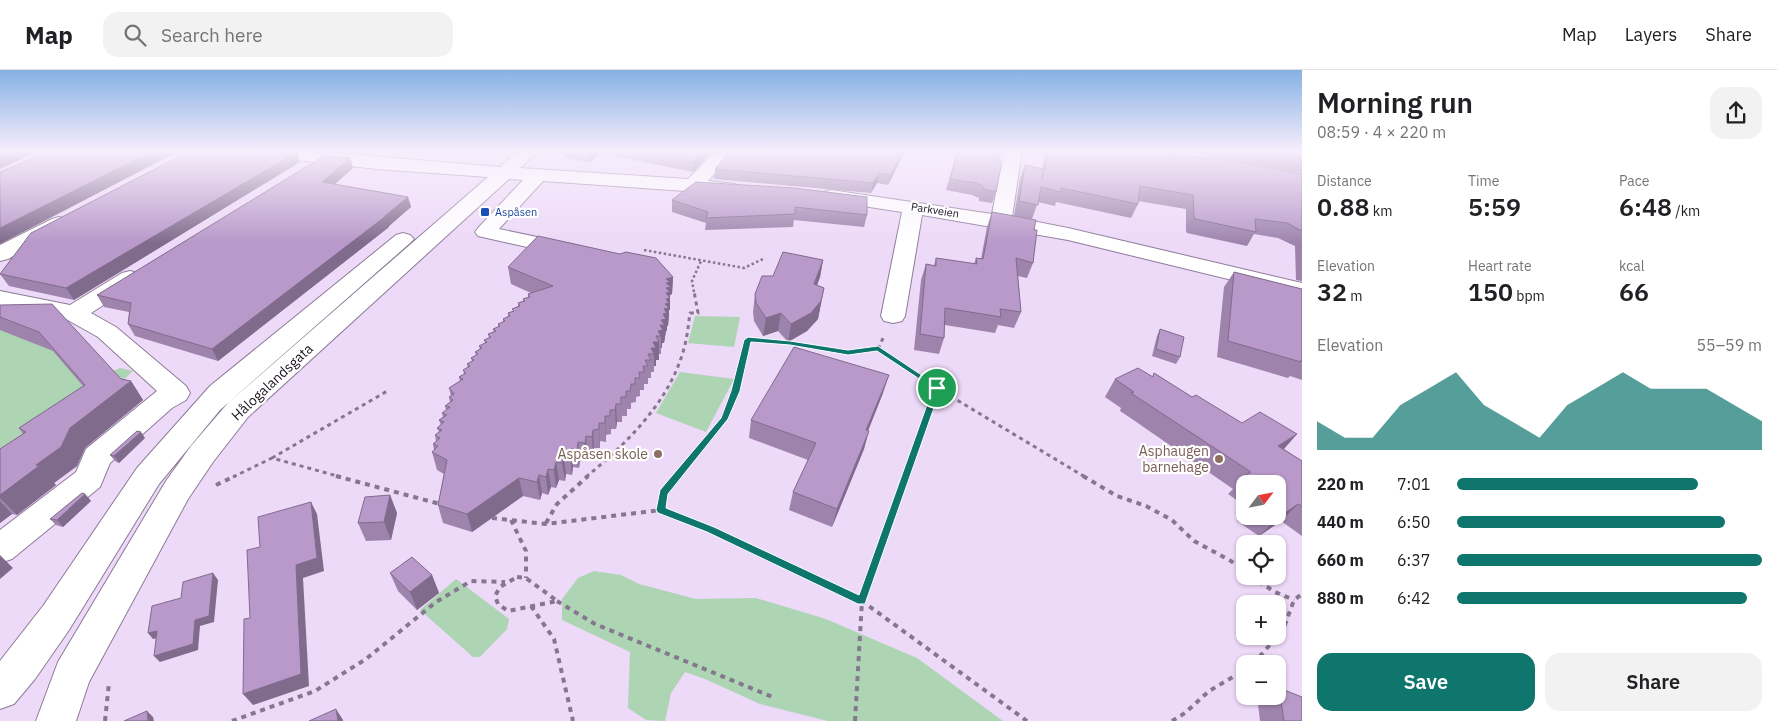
<!DOCTYPE html>
<html lang="en">
<head>
<meta charset="utf-8">
<style>
  :root { --surface:#fff; --page:#f2f2f2; --text:#202124; --muted:#757577; --line:#e0e0e0; --accent:#0f766e }
  body { margin:0; font-family:"IBM Plex Sans",sans-serif; background:var(--page); color:var(--text); height:100vh; display:flex; flex-direction:column; font-size:19px; white-space:nowrap }
  * { box-sizing:border-box; margin:0 }
  p { font-size:16px; color:var(--muted) }
  .icon { flex:none; width:28px; height:28px; fill:none; stroke:currentColor; stroke-width:2; stroke-linecap:round; stroke-linejoin:round }
  .map { position:relative; flex:1; overflow:hidden }
  .drawer { display:flex; flex-direction:column; background:var(--surface); width:475px }
  .drawer>* { flex:none }
  .needle { width:32px; rotate:58deg }
  .buttons { position:absolute; left:1236px; top:405px; display:grid; gap:10px }
  .buttons a { display:grid; place-items:center; width:50px; height:50px; border-radius:10px; background:var(--surface); box-shadow:0 1px 4px #0004; font-size:25px }
  .pin { position:absolute; display:grid; place-items:center; width:42px; height:42px; color:#fff; margin:-21px; border:2px solid #fff; border-radius:50%; box-shadow:0 1px 5px #0007 }
  .round { display:grid; place-items:center; flex:none; width:52px; height:52px; border-radius:15px; background:var(--page) }
  .overview { display:flex; align-items:center; justify-content:space-between; height:85px; padding:0 15px }
  h1 { font-size:28px; font-weight:600; line-height:38px }
  .stats { display:grid; grid-template-columns:repeat(3,1fr); gap:8px; height:85px; padding:5px 15px }
  .stats div { display:grid; align-content:center }
  .stats b { font-size:25px; font-weight:600 }
  .stats small { font-size:14px; font-weight:400 }
  .stats p { font-size:14px }
  .chart { height:140px; padding:10px 15px }
  .chart p { display:flex; justify-content:space-between }
  .chart svg { width:100%; height:90px; margin-top:5px; fill:var(--accent); opacity:.7 }
  .primary-button { display:flex; gap:10px; margin-top:auto; padding:10px 15px }
  .primary-button a { flex:1; height:58px; border-radius:15px; background:var(--accent); color:#fff; font-size:20px; font-weight:600; line-height:58px; text-align:center }
  .primary-button a+a { background:var(--page); color:var(--text) }
  ul { padding:0 15px; list-style:none; font-size:16px }
  li { display:grid; grid-template-columns:80px 60px 1fr; align-items:center; height:38px }
  li i { height:12px; border-radius:6px; background:var(--accent) }
  header { display:flex; align-items:center; gap:30px; box-sizing:border-box; height:70px; padding:0 25px; background:var(--surface); border-bottom:1px solid var(--line) }
  header strong { font-size:24px }
  nav { display:flex; gap:28px; margin-inline-start:auto; font-size:18px }
  .search { width:350px; height:45px; background:var(--page); display:flex; align-items:center; gap:12px; box-sizing:border-box; padding:0 18px; border-radius:15px; color:var(--muted); font-size:19px }
  main { display:flex; flex:1; min-height:0 }
  .map>svg:first-child { display:block }
  .green { fill:#add4b3 }
  .lines { fill:none; stroke-linecap:round; stroke-linejoin:round }
  .minor-casing { stroke:#8d7b97; stroke-width:2 }
  .path-far2 { stroke:#85778d; stroke-width:2.5; stroke-dasharray:2.5 2.5; stroke-linecap:butt }
  .path-far1 { stroke:#85778d; stroke-width:3; stroke-dasharray:4 4; stroke-linecap:butt }
  .path { stroke:#85778d; stroke-width:4; stroke-dasharray:5 5; stroke-linecap:butt }
  .minor { fill:#fff; fill-rule:evenodd }
  .wall { fill:#9e84ad }
  .shaded-wall { fill:#816b8d }
  .building { fill:#b899c9; stroke:#816b8d }
  .route { fill:#0f766e; stroke:#fff; fill-rule:evenodd }
  .transit-dot { fill:#1a4fb4; stroke:#fff; stroke-width:2 }
  .education-dot { fill:#8d6e63; stroke:#fff; stroke-width:2 }
  .labels { text-anchor:middle; dominant-baseline:central; stroke-width:4.5; stroke-linejoin:round; paint-order:stroke }
  .far-street-label { font-size:11px; fill:#19121d; stroke:#fff }
  .far-transit-label { font-size:11px; fill:#164399; stroke:#fff; text-anchor:start }
  .street-label { font-size:14px; fill:#19121d; stroke:#fff }
  .education-label { font-size:14px; fill:#785e54; stroke:#fff; text-anchor:end }
</style>
</head>
<body>
<header>
<strong>Map</strong>
<div class="search"><svg class="icon" aria-label="search" viewBox="0 0 24 24"><circle cx="10" cy="10" r="6"/><path d="M15 15l6 6"/></svg>Search here</div>
<nav><a>Map</a><a>Layers</a><a>Share</a></nav>
</header>
<main>
<div class="map">
<svg width="1302" height="651" viewBox="0 0 1302 651">
  <rect width="100%" height="100%" fill="#edd9f8"/>
  <!-- green -->
  <path class="green" d="M 695,246 L 740,247 L 734,277 L 688,273 Z
    M 0,256 L 51,273 L 91,311 L 120,298 L 133,301 L 113,320 L 0,396 Z
    M 680,302 L 734,309 L 706,362 L 656,343 Z
    M 594,501 L 621,505 L 639,514 L 696,529 L 756,528 L 826,549 L 917,588 L 1003,651 L 828,651 L 760,634 L 705,609 L 685,602 L 671,623 L 665,651 L 646,650 L 628,638 L 630,582 L 562,550 L 562,529 L 578,508 Z
    M 456,509 L 509,549 L 507,559 L 480,587 L 473,587 L 420,540 Z"/>
  <g class="lines">
    <defs>
      <path id="minor" d="M 252,81 L 310,81 L 500,97 L 518,81 L 538,81 L 520,98 L 688,109 L 716,81 L 735,81 L 708,111 L 735,114 L 738,118 L 735,122 L 728,124 L 543,111 L 499,159 L 575,175 L 578,180 L 575,185 L 567,186 L 478,166 L 475,162 L 478,158 L 523,110 L 509,109 L 248,347 L 213,392 L 188,429 L 89,612 L 76,651 L 36,651 L 58,592 L 166,411 L 191,376 L 228,333 L 488,107 L 377,99 L 261,86 L 255,85 Z
        M 1004,81 L 1022,81 L 1012,147 L 1068,158 L 1302,213 L 1302,227 L 1068,170 L 922,145 L 905,246 L 902,251 L 893,253 L 884,251 L 881,246 L 902,142 L 824,130 L 821,126 L 824,122 L 831,120 L 992,144 Z
        M 59,147 L 66,149 L 69,153 L 66,157 L 8,189 L 0,191 L 0,175 L 52,149 Z
        M 403,163 L 410,165 L 414,169 L 410,173 L 220,340 L 159,414 L 69,560 L 35,609 L 14,634 L 0,639 L 0,591 L 43,536 L 137,398 L 210,316 L 396,165 Z
        M 130,201 L 138,203 L 141,208 L 138,213 L 91,243 L 116,257 L 186,316 L 190,323 L 186,330 L 172,338 L 110,393 L 100,417 L 12,489 L 0,493 L 0,460 L 76,402 L 86,379 L 157,321 L 98,267 L 66,249 L 0,235 L 0,221 L 70,235 L 122,203 Z"/>
    </defs>
    <!-- minor casing -->
    <use href="#minor" class="minor-casing"/>
    <!-- path-far2 -->
    <path class="path-far2" d="M 644,180 L 744,198 L 765,188
      M 694,222 L 692,211 L 701,191"/>
    <!-- path-far1 -->
    <path class="path-far1" d="M 878,279 L 884,266
      M 937,318 L 1085,407
      M 272,388 L 389,320
      M 233,407 L 272,388 L 341,407
      M 586,407 C 625,375 667,334 682,285 C 687,271 688,257 690,243 L 698,243 L 694,221
      M 676,407 L 724,349 L 735,321 L 748,270 L 790,273 L 848,282 L 878,279 L 937,318 L 906,407"/>
    <!-- path -->
    <path class="path" d="M 336,406 L 440,434
      M 1083,406 L 1117,426 L 1146,436 L 1172,450 L 1194,471 L 1231,491 L 1245,502
      M 216,415 L 235,406
      M 661,440 L 663,423 L 677,406
      M 492,448 L 546,454 L 661,440 L 711,459 L 862,531 L 1027,651
      M 511,450 L 526,481 L 526,508
      M 546,453 L 557,434 L 588,406
      M 1250,506 L 1275,522 L 1294,530
      M 517,507 L 526,508 L 557,531 L 508,541 L 498,534 L 495,526 L 500,517 Z
      M 557,531 L 595,554 L 775,628
      M 531,536 L 554,569 L 573,651
      M 1253,594 L 1283,560 L 1294,530 L 1302,524
      M 105,651 L 109,613
      M 232,651 L 315,621 L 366,589 L 436,532 L 471,511 L 505,512
      M 855,651 L 862,531 L 906,406
      M 1172,651 L 1185,643 L 1209,621 L 1245,600"/>
    <!-- minor -->
    <use href="#minor" class="minor"/>
  </g>
  <!-- wall -->
  <path class="wall" d="M 336,81 L 371,81 L 367,85 Z
    M 564,81 L 713,81 L 693,102 L 600,83 L 590,92 L 565,88 Z
    M 905,81 L 888,115 L 877,113 L 871,123 L 714,109 L 715,99 Z
    M 957,81 L 999,92 L 996,122 L 992,133 L 979,131 L 979,128 L 972,125 L 946,120 Z
    M 1046,81 L 1164,81 L 1205,88 L 1206,86 L 1302,104 L 1302,211 L 1296,210 L 1295,176 L 1278,168 L 1254,164 L 1247,176 L 1187,163 L 1186,161 L 1186,139 L 1138,131 L 1138,134 L 1131,148 L 1056,132 L 1055,136 L 1038,132 L 1032,149 L 1014,146 L 1020,108 L 1025,95 L 1042,99 Z
    M 1196,81 L 1302,81 L 1302,103 L 1197,84 Z
    M 350,88 L 353,98 L 335,114 L 408,127 L 411,137 L 389,156 L 389,157 L 218,291 L 135,266 L 128,254 L 129,242 L 104,237 L 97,225 Z
    M 300,92 L 74,230 L 9,216 L 0,204 Z
    M 867,127 L 867,145 L 864,157 L 794,150 L 793,157 L 705,160 L 706,153 L 672,142 L 672,130 Z
    M 992,142 L 1034,160 L 1033,193 L 1027,208 L 1018,206 L 1021,242 L 1014,258 L 998,255 L 995,263 L 945,255 L 944,268 L 939,284 L 914,280 L 921,210 L 926,194 L 934,196 L 936,188 L 974,194 L 976,188 L 981,189 L 987,157 Z
    M 823,190 L 820,207 L 817,215 L 824,218 L 818,249 L 807,261 L 788,272 L 778,261 L 763,266 L 754,251 L 753,242 L 755,224 L 773,206 Z
    M 508,197 L 673,207 L 672,224 L 670,225 L 670,240 L 669,240 L 669,245 L 668,256 L 667,256 L 667,261 L 666,261 L 664,273 L 662,273 L 662,278 L 661,278 L 661,284 L 659,284 L 659,290 L 656,290 L 656,296 L 654,296 L 654,302 L 651,302 L 651,308 L 648,308 L 648,314 L 644,314 L 644,320 L 640,320 L 640,326 L 636,327 L 636,332 L 631,333 L 631,339 L 627,339 L 627,346 L 622,346 L 622,352 L 617,352 L 616,359 L 611,359 L 611,364 L 606,365 L 606,372 L 600,371 L 600,378 L 594,378 L 593,385 L 587,384 L 586,391 L 580,390 L 579,398 L 573,397 L 572,405 L 566,404 L 565,411 L 559,410 L 556,418 L 551,417 L 548,425 L 542,423 L 540,430 L 523,426 L 472,462 L 443,453 L 438,435 L 444,404 L 437,400 L 432,382 L 434,380 L 433,374 L 436,371 L 435,365 L 439,362 L 437,358 L 441,355 L 439,350 L 443,347 L 442,343 L 446,340 L 445,336 L 450,332 L 449,327 L 451,326 L 449,318 L 460,311 L 459,307 L 464,304 L 463,300 L 468,298 L 467,294 L 472,291 L 471,288 L 476,285 L 475,282 L 480,279 L 479,276 L 485,273 L 484,270 L 489,268 L 488,264 L 494,262 L 493,259 L 498,257 L 498,254 L 503,252 L 503,249 L 508,246 L 508,243 L 513,241 L 512,239 L 518,236 L 518,233 L 523,231 L 523,229 L 528,227 L 528,224 L 531,223 L 511,214 Z
    M 1234,202 L 1302,219 L 1302,310 L 1290,306 L 1288,308 L 1217,287 L 1224,217 Z
    M 0,235 L 121,309 L 131,311 L 143,330 L 85,378 L 77,396 L 54,413 L 56,415 L 17,445 L 12,444 L 0,453 L 0,379 L 23,364 L 19,358 L 83,316 L 53,281 L 0,260 Z
    M 1160,259 L 1180,287 L 1176,294 L 1152,286 L 1157,266 Z
    M 1154,303 L 1192,327 L 1242,353 L 1297,364 L 1284,379 L 1302,391 L 1302,466 L 1281,451 L 1259,466 L 1237,451 L 1245,443 L 1245,446 L 1278,446 L 1278,414 L 1245,414 L 1245,436 L 1228,424 L 1233,419 L 1132,349 L 1120,341 L 1121,338 L 1105,327 L 1115,309 L 1152,307 Z
    M 883,323 L 868,361 L 864,379 L 832,457 L 789,440 L 793,422 L 808,390 L 749,368 L 751,350 Z
    M 145,368 L 119,393 L 115,391 L 110,385 Z
    M 85,424 L 91,431 L 63,457 L 56,455 L 50,449 Z
    M 390,425 L 397,443 L 391,470 L 366,471 L 358,453 Z
    M 390,503 L 432,505 L 439,523 L 417,540 L 398,521 Z
    M 1279,618 L 1302,651 L 1260,651 L 1258,634 L 1269,626 L 1278,626 L 1278,620 Z"/>
  <!-- shaded-wall -->
  <path class="shaded-wall" d="M 9,81 L 40,81 L 0,99 L 0,85 Z
    M 153,81 L 179,81 L 0,174 L 0,158 Z
    M 591,81 L 599,81 L 600,83 L 590,92 L 589,83 Z
    M 704,81 L 713,81 L 693,102 L 693,92 Z
    M 903,81 L 905,81 L 888,115 L 891,105 Z
    M 297,82 L 300,92 L 74,230 L 66,218 Z
    M 350,88 L 353,98 L 326,122 L 322,112 Z
    M 879,103 L 877,113 L 871,123 L 873,113 Z
    M 408,127 L 411,137 L 389,156 L 389,157 L 218,291 L 212,279 Z
    M 823,190 L 820,207 L 811,232 L 814,214 Z
    M 673,207 L 672,224 L 670,225 L 670,240 L 669,240 L 669,245 L 668,256 L 667,256 L 667,261 L 666,261 L 664,273 L 662,273 L 662,278 L 661,278 L 661,266 L 658,261 L 666,209 Z
    M 824,218 L 818,249 L 807,261 L 788,272 L 791,254 Z
    M 781,243 L 778,261 L 763,266 L 766,248 Z
    M 653,272 L 659,272 L 659,290 L 656,290 L 656,296 L 654,296 L 654,284 L 651,278 Z
    M 889,305 L 883,323 L 861,378 L 866,360 Z
    M 131,311 L 143,330 L 85,378 L 77,396 L 54,413 L 56,415 L 17,445 L 0,428 L 0,425 L 70,358 Z
    M 616,334 L 617,352 L 616,359 L 615,340 Z
    M 605,346 L 606,365 L 606,372 L 605,353 Z
    M 599,353 L 600,371 L 600,378 L 599,359 Z
    M 593,360 L 594,378 L 593,385 L 592,367 Z
    M 869,361 L 864,379 L 832,457 L 837,439 Z
    M 141,362 L 145,368 L 119,393 L 114,386 Z
    M 1297,364 L 1281,382 L 1278,376 Z
    M 586,366 L 587,384 L 586,391 L 585,373 Z
    M 578,372 L 580,390 L 579,398 L 577,380 Z
    M 571,379 L 573,397 L 572,405 L 570,386 Z
    M 564,386 L 566,404 L 565,411 L 562,393 Z
    M 556,392 L 559,410 L 556,418 L 554,400 Z
    M 548,399 L 551,417 L 548,425 L 546,407 Z
    M 539,405 L 542,423 L 540,430 L 537,412 Z
    M 519,408 L 523,426 L 472,462 L 467,444 Z
    M 85,424 L 91,431 L 63,457 L 57,450 Z
    M 390,425 L 397,443 L 391,470 L 384,452 Z
    M 0,431 L 12,444 L 0,453 Z
    M 311,432 L 317,444 L 324,501 L 303,508 L 309,616 L 253,635 L 243,624 L 296,495 Z
    M 1298,434 L 1281,451 L 1259,466 L 1276,449 Z
    M 0,485 L 13,498 L 0,509 Z
    M 213,503 L 218,510 L 214,552 L 200,556 L 198,580 L 160,592 L 154,586 L 195,550 Z
    M 432,505 L 439,523 L 417,540 L 410,522 Z
    M 157,561 L 163,567 L 153,569 L 148,563 Z
    M 336,639 L 343,650 L 343,651 L 338,651 Z
    M 147,641 L 153,647 L 154,651 L 148,651 Z"/>
  <!-- building -->
  <path class="building" d="M 0,81 L 9,81 L 0,85 Z
    M 49,81 L 153,81 L 0,158 L 0,102 Z
    M 190,81 L 297,82 L 66,218 L 0,204 L 31,163 Z
    M 639,81 L 704,81 L 693,92 Z
    M 730,81 L 903,81 L 891,105 L 879,103 L 873,113 L 715,99 Z
    M 958,81 L 1001,81 L 999,92 L 1002,92 L 996,122 L 983,119 L 983,116 L 976,113 L 950,109 Z
    M 1048,81 L 1164,81 L 1206,89 L 1206,86 L 1302,104 L 1302,161 L 1287,153 L 1255,149 L 1256,162 L 1195,149 L 1194,146 L 1193,125 L 1140,116 L 1138,134 L 1061,118 L 1061,122 L 1041,117 L 1038,135 L 1019,131 L 1025,95 L 1044,99 L 1042,109 Z
    M 1262,81 L 1302,81 L 1302,88 Z
    M 324,86 L 350,88 L 322,112 L 408,127 L 385,146 L 386,146 L 212,279 L 128,254 L 131,233 L 97,225 Z
    M 696,112 L 794,118 L 867,127 L 867,145 L 795,137 L 795,144 L 706,148 L 708,142 L 672,130 Z
    M 992,142 L 1036,150 L 1034,160 L 1037,160 L 1033,193 L 1016,188 L 1021,242 L 1000,239 L 1001,247 L 945,238 L 944,268 L 920,264 L 926,194 L 936,196 L 936,188 L 977,194 L 976,188 L 983,189 Z
    M 538,166 L 620,184 L 626,182 L 656,188 L 673,207 L 666,209 L 670,212 L 666,213 L 671,217 L 666,218 L 670,222 L 666,223 L 670,228 L 666,229 L 669,233 L 665,234 L 669,238 L 664,239 L 667,243 L 663,244 L 666,249 L 661,250 L 665,255 L 660,255 L 663,260 L 658,261 L 661,266 L 656,266 L 659,272 L 653,272 L 656,278 L 651,278 L 654,284 L 648,284 L 651,290 L 645,290 L 648,296 L 643,296 L 644,302 L 639,302 L 640,308 L 635,308 L 635,314 L 631,314 L 630,321 L 626,321 L 626,327 L 621,327 L 621,334 L 616,334 L 615,340 L 610,340 L 610,346 L 605,346 L 605,353 L 599,353 L 599,359 L 593,360 L 592,367 L 586,366 L 585,373 L 578,372 L 577,380 L 571,379 L 570,386 L 564,386 L 562,393 L 556,392 L 554,400 L 548,399 L 546,407 L 539,405 L 537,412 L 519,408 L 467,444 L 438,435 L 447,390 L 432,382 L 438,376 L 433,374 L 440,368 L 435,365 L 442,360 L 437,358 L 444,352 L 439,350 L 447,345 L 442,343 L 450,337 L 445,336 L 453,330 L 449,327 L 454,324 L 449,318 L 463,309 L 459,307 L 466,303 L 463,300 L 470,296 L 467,294 L 474,290 L 471,288 L 478,284 L 475,282 L 482,278 L 479,276 L 487,272 L 484,270 L 491,267 L 488,264 L 496,261 L 493,259 L 500,256 L 498,254 L 505,251 L 503,249 L 510,246 L 508,243 L 514,241 L 512,239 L 520,236 L 518,233 L 525,231 L 523,229 L 530,227 L 528,224 L 553,216 L 508,197 Z
    M 783,182 L 823,190 L 814,214 L 824,218 L 821,231 L 811,243 L 791,254 L 781,243 L 766,248 L 756,233 L 755,224 L 762,206 L 773,206 Z
    M 1234,202 L 1302,219 L 1302,290 L 1301,290 L 1301,292 L 1228,271 Z
    M 52,234 L 121,309 L 131,311 L 70,358 L 61,377 L 36,395 L 39,396 L 0,425 L 0,379 L 26,362 L 19,358 L 85,315 L 39,262 L 0,247 L 0,235 Z
    M 1160,259 L 1184,267 L 1180,287 L 1156,279 Z
    M 794,277 L 889,305 L 866,360 L 869,361 L 837,439 L 793,422 L 816,373 L 751,350 Z
    M 1138,298 L 1153,307 L 1154,303 L 1192,327 L 1196,325 L 1242,353 L 1260,342 L 1297,364 L 1278,376 L 1302,391 L 1302,436 L 1298,434 L 1276,449 L 1272,446 L 1278,446 L 1278,414 L 1255,414 L 1244,406 L 1251,402 L 1143,331 L 1131,323 L 1134,322 L 1115,309 Z
    M 137,361 L 141,362 L 114,386 L 110,385 Z
    M 82,423 L 85,424 L 57,450 L 50,449 Z
    M 390,425 L 384,452 L 358,453 L 365,427 Z
    M 311,432 L 317,488 L 296,495 L 301,604 L 243,624 L 244,549 L 250,548 L 247,480 L 260,477 L 258,447 Z
    M 412,487 L 432,505 L 410,522 L 390,503 Z
    M 213,503 L 209,546 L 195,550 L 193,574 L 154,586 L 157,561 L 148,563 L 152,536 L 181,528 L 183,512 Z
    M 1279,618 L 1302,627 L 1302,651 L 1284,651 Z
    M 336,639 L 338,651 L 309,651 Z
    M 147,641 L 148,651 L 124,651 Z"/>
  <!-- sky -->
  <linearGradient id="sky" x2="0" y2="1"><stop stop-color="#86b1e4"/><stop offset="0.47" stop-color="#f7eefc"/><stop offset="1" stop-color="#f7eefc" stop-opacity="0"/></linearGradient>
  <rect width="1302" height="173" fill="url(#sky)"/>
  <!-- route -->
  <path class="route" d="M 748,267 L 790,271 L 848,280 L 878,276 L 941,318 L 865,534 L 858,534 L 707,462 L 658,443 L 656,440 L 660,420 L 721,348 L 731,321 L 744,270 ZM 751,272 L 790,275 L 848,285 L 877,281 L 933,318 L 859,525 L 714,457 L 666,438 L 668,424 L 728,349 L 740,321 Z"/>
  <!-- markers -->
  <rect class="transit-dot" x="480" y="137" width="10" height="10" rx="2.5"/>
  <g class="education-dot">
    <circle cx="658" cy="384" r="5"/>
    <circle cx="1219" cy="389" r="5"/>
  </g>
  <g class="labels">
    <!-- far-street labels -->
    <g class="far-street-label">
      <text transform="translate(935 140) rotate(9)">Parkveien</text>
    </g>
    <!-- far-transit labels -->
    <g class="far-transit-label">
      <text x="495" y="142">Aspåsen</text>
    </g>
    <!-- street labels -->
    <g class="street-label">
      <text transform="translate(272 312) rotate(-43)">Hålogalandsgata</text>
    </g>
    <!-- education labels -->
    <g class="education-label">
      <text x="1209" y="381">Asphaugen<tspan x="1209" dy="16">barnehage</tspan></text>
      <text x="648" y="384">Aspåsen skole</text>
    </g>
  </g>
</svg>
<div class="buttons">
<a><svg class="needle" viewBox="-14 -14 28 28"><path d="M0-13l5 13h-10z" fill="#e53935"/><path d="M0 13l5-13h-10z" fill="#757577"/></svg></a>
<a><svg class="icon" aria-label="locate" viewBox="0 0 24 24"><circle cx="12" cy="12" r="6"/><path d="M12 2v4M12 18v4M2 12h4M18 12h4"/></svg></a>
<a>+</a>
<a>−</a>
</div>
<div class="pin" style="left:937px;top:318px;background:#1e9e55"><svg class="icon" aria-label="arrive" viewBox="0 0 24 24"><path d="M6 21V4h12l-3 4 3 4H6"/></svg></div>
</div>
<section class="drawer">
<div class="overview"><div><h1>Morning run</h1><p>08:59 · 4 × 220 m</p></div><a class="round"><svg class="icon" aria-label="share" viewBox="0 0 24 24"><path d="M12 15V3M7 8l5-5 5 5M5 13v7h14v-7"/></svg></a></div>
<div class="stats">
<div><p>Distance</p><b>0.88<small> km</small></b></div>
<div><p>Time</p><b>5:59</b></div>
<div><p>Pace</p><b>6:48<small> /km</small></b></div>
</div>
<div class="stats">
<div><p>Elevation</p><b>32<small> m</small></b></div>
<div><p>Heart rate</p><b>150<small> bpm</small></b></div>
<div><p>kcal</p><b>66</b></div>
</div>
<div class="chart"><p><span>Elevation</span>55–59 m</p>
<svg viewBox="0 0 160 44" preserveAspectRatio="none"><path d="M0 44V30L10 38L20 38L30 22L40 14L50 6L60 22L70 30L80 38L90 22L100 14L110 6L120 14L130 14L140 14L150 22L160 30V44z"/></svg>
</div>
<ul>
<li><b>220 m</b>7:01<i style="width:79%"></i></li>
<li><b>440 m</b>6:50<i style="width:88%"></i></li>
<li><b>660 m</b>6:37<i style="width:100%"></i></li>
<li><b>880 m</b>6:42<i style="width:95%"></i></li>
</ul>
<div class="primary-button"><a>Save</a><a>Share</a></div>
</section>
</main>
</body>
</html>
